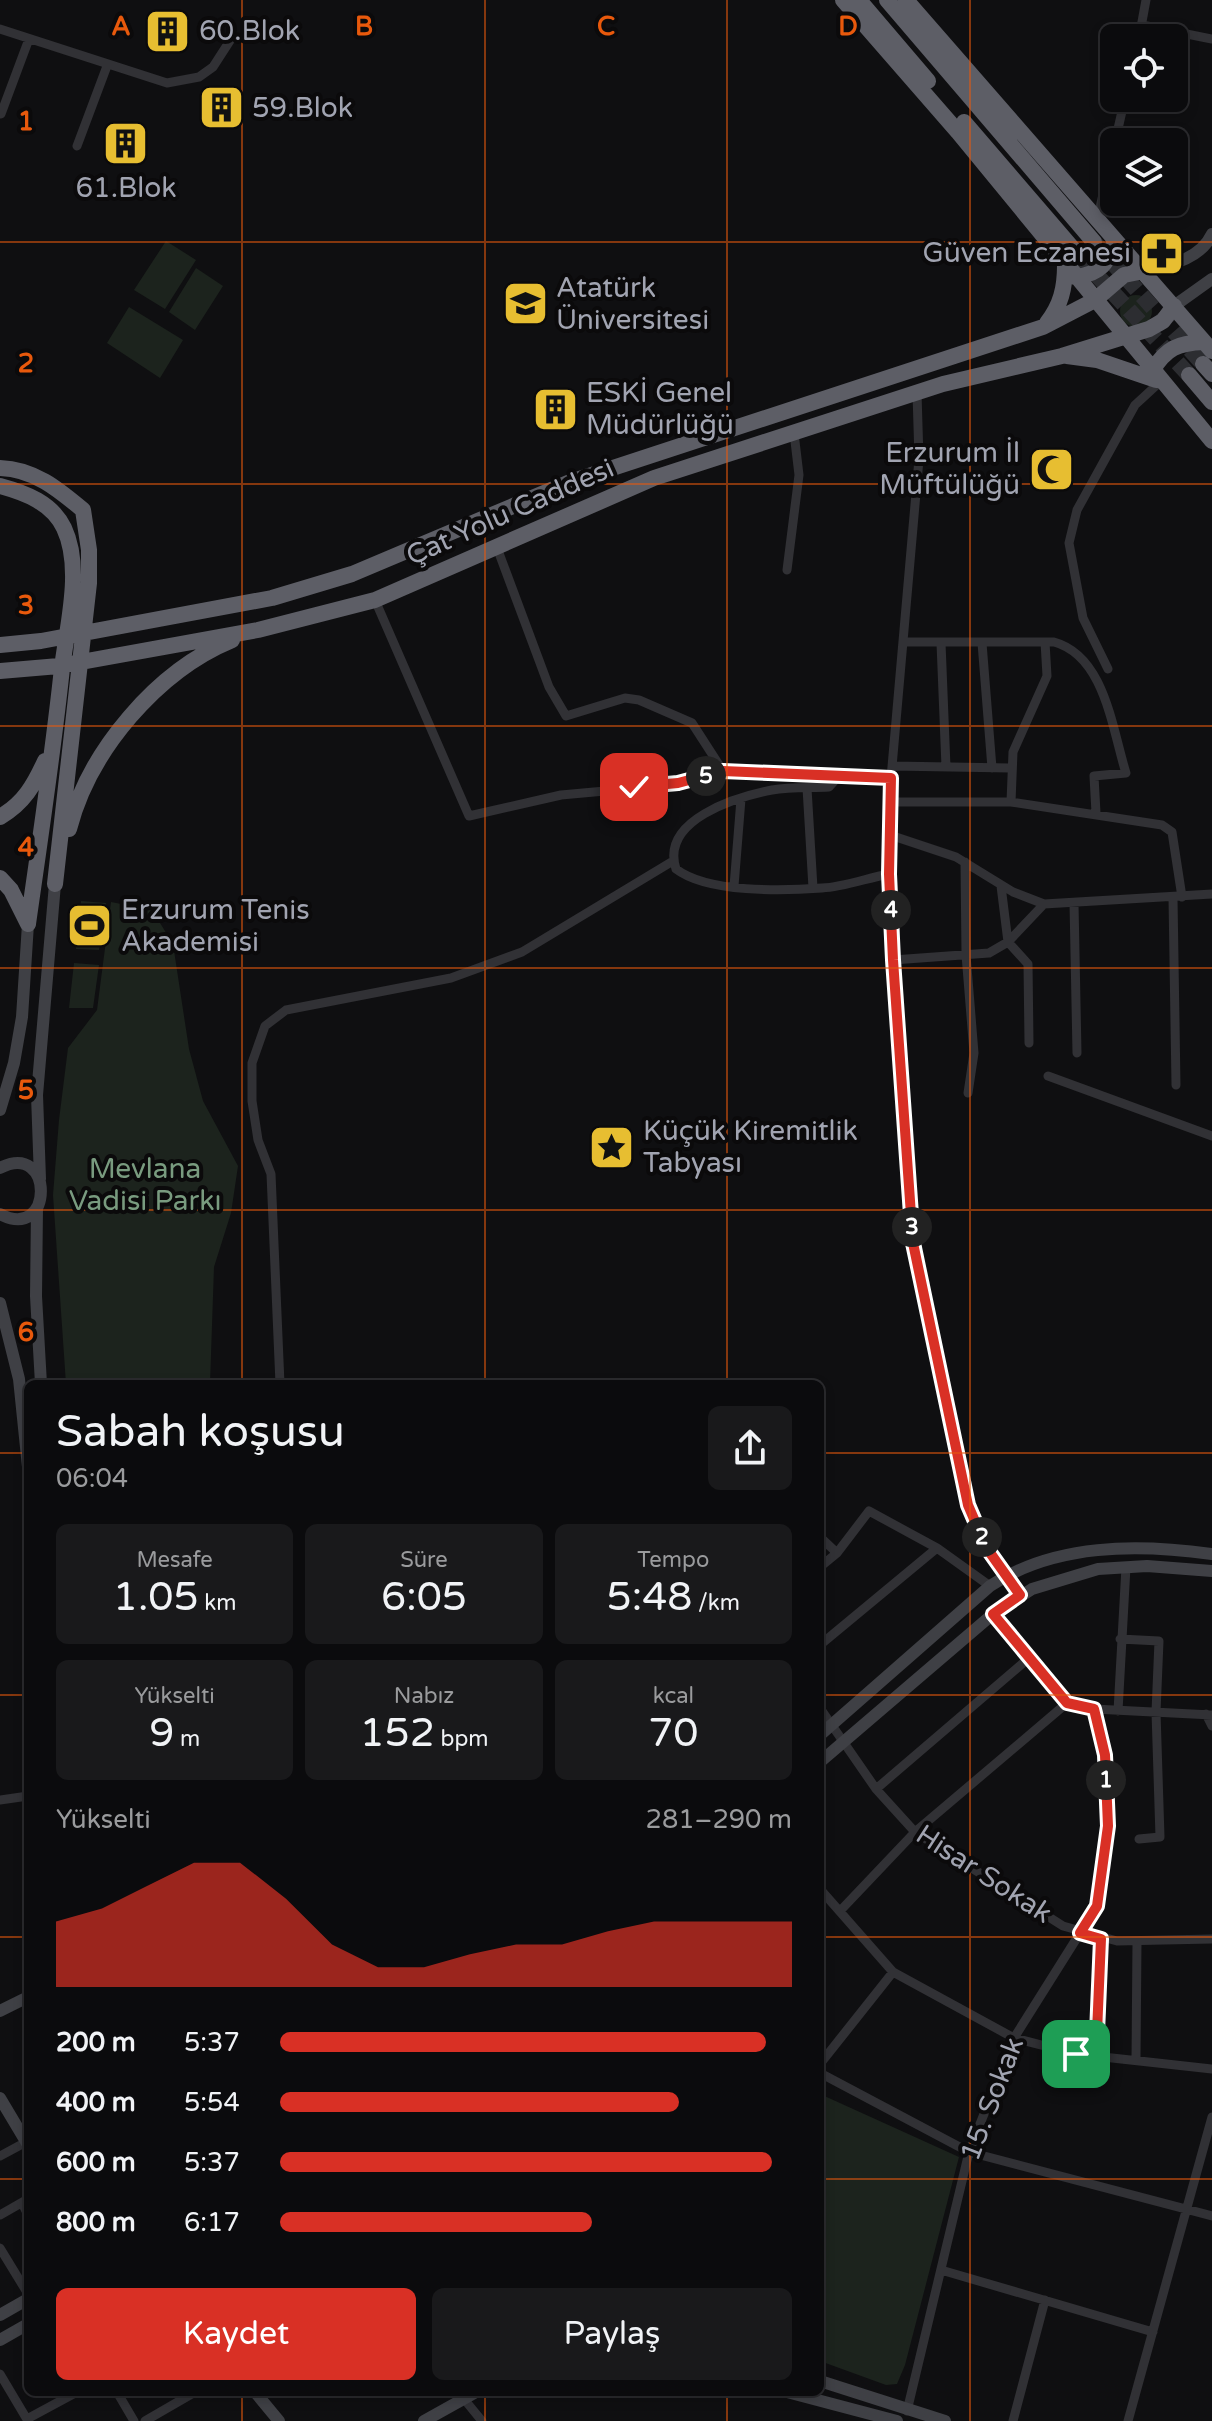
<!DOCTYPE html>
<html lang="tr">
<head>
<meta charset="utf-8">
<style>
  :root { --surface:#0b0b0d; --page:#19191b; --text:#f1f3f6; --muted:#9a9b9d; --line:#2b2b2e; --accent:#d93025 }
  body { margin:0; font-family:"Varela Round",sans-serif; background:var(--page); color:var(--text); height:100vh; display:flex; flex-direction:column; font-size:30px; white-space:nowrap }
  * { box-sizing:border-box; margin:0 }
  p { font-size:26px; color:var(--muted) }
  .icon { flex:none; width:44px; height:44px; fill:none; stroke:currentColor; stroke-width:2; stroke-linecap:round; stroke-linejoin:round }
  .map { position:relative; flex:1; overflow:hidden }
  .panel { position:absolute; left:24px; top:1380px; width:800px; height:1016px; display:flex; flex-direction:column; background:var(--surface); border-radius:12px; box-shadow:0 4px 12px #0003,0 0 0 2px var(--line) }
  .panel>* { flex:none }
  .buttons { position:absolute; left:1100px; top:24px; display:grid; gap:16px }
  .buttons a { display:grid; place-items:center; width:88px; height:88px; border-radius:12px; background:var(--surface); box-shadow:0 4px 12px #0003,0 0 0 2px var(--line); font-size:40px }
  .pin { position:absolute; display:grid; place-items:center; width:68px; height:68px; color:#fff; margin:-34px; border-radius:16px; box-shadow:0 4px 12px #0006 }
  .km { position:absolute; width:40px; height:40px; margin:-20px; border-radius:50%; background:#222; color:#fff; font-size:22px; line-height:40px; text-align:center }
  .round { display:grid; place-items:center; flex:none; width:84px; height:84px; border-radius:12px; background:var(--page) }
  .head { display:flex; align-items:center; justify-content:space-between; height:136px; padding:0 32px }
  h1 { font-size:44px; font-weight:600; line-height:60px }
  .figures { display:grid; grid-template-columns:repeat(3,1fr); gap:12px; height:136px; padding:8px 32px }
  .figures div { display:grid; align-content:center; border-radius:12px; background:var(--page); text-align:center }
  .figures b { font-size:40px; font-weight:600 }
  .figures small { font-size:22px; font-weight:400 }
  .figures p { font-size:22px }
  .chart { height:224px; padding:16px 32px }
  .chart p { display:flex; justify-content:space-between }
  .chart svg { width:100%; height:144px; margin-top:8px; fill:var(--accent); opacity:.7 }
  .primary-button { display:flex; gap:16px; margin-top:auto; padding:16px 32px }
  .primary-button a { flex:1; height:92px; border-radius:12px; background:var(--accent); color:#fff; font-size:32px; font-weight:600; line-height:92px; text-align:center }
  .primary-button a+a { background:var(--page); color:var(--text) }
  ul { padding:0 32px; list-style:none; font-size:26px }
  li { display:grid; grid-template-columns:128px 96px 1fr; align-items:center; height:60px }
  li i { height:20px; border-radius:10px; background:var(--accent) }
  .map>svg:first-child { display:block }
  .green { fill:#1c231d }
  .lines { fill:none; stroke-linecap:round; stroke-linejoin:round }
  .highway-tunnel { stroke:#2c2d31; stroke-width:16; stroke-dasharray:16 8; stroke-linecap:butt }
  .street { stroke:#313135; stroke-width:9 }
  .secondary { stroke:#3f4045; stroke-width:12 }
  .highway { stroke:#5d5e66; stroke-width:16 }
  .route-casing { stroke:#fff; stroke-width:16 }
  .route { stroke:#d93025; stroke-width:10 }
  .grid { fill:none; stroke:#e8590c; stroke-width:2; stroke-opacity:0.55 }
  .labels { text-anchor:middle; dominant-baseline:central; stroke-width:8; stroke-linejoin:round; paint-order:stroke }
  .poi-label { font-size:28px; fill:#a1a4b1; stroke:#0b0a0b; text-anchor:start }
  .street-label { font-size:28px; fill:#a1a4b1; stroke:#0b0a0b }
  .park-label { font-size:28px; fill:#799b7f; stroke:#0b0a0b }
  .grid-label { font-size:26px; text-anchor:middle; font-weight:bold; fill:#e8590c; stroke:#0b0a0b; stroke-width:8; stroke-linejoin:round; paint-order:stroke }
</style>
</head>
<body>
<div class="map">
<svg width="1212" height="2421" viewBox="0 0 1212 2421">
  <rect width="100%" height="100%" fill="#0f0f11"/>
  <!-- green -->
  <path class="green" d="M 166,241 L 196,260 L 165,309 L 134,290 Z
    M 196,268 L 223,286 L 195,330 L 169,312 Z
    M1120 311a16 16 0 1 1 32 0a16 16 0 1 1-32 0Z
    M 129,307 L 183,340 L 160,378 L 107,343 Z
    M 81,901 L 106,903 L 99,950 L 76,949 Z
    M 111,902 L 152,910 L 173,944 L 189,1049 L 203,1101 L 238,1166 L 231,1213 L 214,1267 L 210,1384 L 66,1384 L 53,1195 L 59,1120 L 68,1048 L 97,1010 Z
    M 74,963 L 99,965 L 93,1008 L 69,1008 Z
    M 820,2094 L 959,2157 L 905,2365 L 897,2384 L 886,2385 L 820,2361 Z"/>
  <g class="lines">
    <!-- highway-tunnel -->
    <path class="highway-tunnel" d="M 1094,242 L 1203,364
      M 1080,257 L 1189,375"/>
    <!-- street -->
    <path class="street" d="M 1142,25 L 1212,39
      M 0,29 L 167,83 L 199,77 L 213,67 L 233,36
      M 1139,38 L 1146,0
      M 1,114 L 29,39
      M 1115,142 L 1125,98
      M 77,146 L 107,66
      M 1097,221 L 1114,145
      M 917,393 L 919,459 L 891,778 L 889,874 L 913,1243 L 968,1505 L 986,1547 L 1020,1595
      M 496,545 L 549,687 L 566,716 L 625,698 L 639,700 L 692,723 L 723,771 L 891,778
      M 787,570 L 799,475 L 794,433
      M 375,600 L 469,816 L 561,795 L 660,786 L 723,771
      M 903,642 L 1054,642 C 1105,656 1112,729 1126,773 L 1094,776 L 1096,813
      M 941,643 L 946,767
      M 982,643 L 992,768
      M 1108,669 L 1083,618 L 1069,543 L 1077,510 L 1135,405 L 1160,382
      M 892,766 L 1010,768
      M 838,777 L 829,787 C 810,788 791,787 772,790 C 736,797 660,820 676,869 C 707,893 783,891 822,888 C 844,887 867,878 889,874
      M 807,788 L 813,888
      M 891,802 L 1011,802 L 1162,825 L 1172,832 L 1182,897
      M 1011,802 L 1013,752 L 1047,676 L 1045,642
      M 890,835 L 956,857 L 1013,892 L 1044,904 L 1212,894
      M 965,862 L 966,955 L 974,1053 L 968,1093
      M 734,886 L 741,799
      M 1001,886 L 1008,942 L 1028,964 L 1029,1043
      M 1173,898 L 1176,1085
      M 1074,903 L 1077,1053
      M 893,960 L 989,953 L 1008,942 L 1044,904
      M 1048,1076 L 1212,1136
      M 280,1384 L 271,1174 L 258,1140 L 252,1101 L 252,1063 L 265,1026 L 286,1010 L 451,978 L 522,952 L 673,861
      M 820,1537 L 837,1553
      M 820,1567 L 837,1553 L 869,1511 L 937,1548 L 990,1586
      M 993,1614 L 1067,1703 L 1094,1709 L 1212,1715
      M 1120,1639 L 1159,1641 L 1156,1712 L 1160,1837 L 1139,1839
      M 820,1645 L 937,1548
      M 820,1708 L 876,1789 L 915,1832 L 1063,1926 L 1117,1941 L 1212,1939
      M 1118,1711 L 1126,1567
      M 1206,1714 L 1212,1726
      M 876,1789 L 1029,1658
      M 0,1800 L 28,1796
      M 820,1889 L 893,1972 L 1014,2038 L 1076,2054 L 1212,2069
      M 840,1911 L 915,1832 L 1067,1703
      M 1096,2056 L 1101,1939
      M 1136,2060 L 1137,1941
      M 820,2064 L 893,1972
      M 820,2073 L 969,2152 L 1212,2216
      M 0,2156 L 28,2141
      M 22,2203 L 28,2215
      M 0,2215 L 28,2199
      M 0,2248 L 28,2294
      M 941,2270 L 1153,2332
      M 0,2374 L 28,2421
      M 117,2392 L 134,2421
      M 464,2399 L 482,2421
      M 907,2411 L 969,2152 L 1014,2038 L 1097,1906 L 1108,1826 L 1105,1755 L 1094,1709
      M 27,2419 L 77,2392
      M 145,2421 L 195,2392
      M 1013,2421 L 1045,2300
      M 1128,2421 L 1212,2117"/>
    <!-- secondary -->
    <path class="secondary" d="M 1144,271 C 1169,265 1200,260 1212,234
      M 1174,306 L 1212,279
      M 0,1110 L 14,1063 L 22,1017 L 28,924
      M 0,1168 C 55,1140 54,1243 0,1214
      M 40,1179 L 37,1095 L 55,884
      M 37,1208 L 36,1296 L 41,1384
      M 0,1303 L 19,1379 L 28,1467
      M 820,1735 L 990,1586 C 1055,1543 1138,1544 1212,1554
      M 820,1762 L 993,1614 L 1032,1589 L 1098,1569 L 1147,1566 L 1212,1571
      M 0,2011 L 28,1997
      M 0,2098 L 28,2145
      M 0,2315 L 28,2299
      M 0,2340 L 28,2324
      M 820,2381 L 945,2421
      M 255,2392 L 279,2421
      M 787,2392 L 897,2421
      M 424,2421 L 476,2392"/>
    <!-- highway -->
    <path class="highway" d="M 843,0 L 958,132 L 1212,441
      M 859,0 L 928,81
      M 887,0 L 1094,242
      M 906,0 L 1212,351
      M 964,122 L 1080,257
      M 1075,277 C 1101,274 1108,263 1115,240
      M 1047,323 C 1061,305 1065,288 1065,265
      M 1067,356 L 1097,360 L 1156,380
      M 1203,364 L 1212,374
      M 1152,371 C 1166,348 1178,343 1204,342
      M 1189,375 L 1212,402
      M 0,468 C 34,469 58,489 83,510 L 89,550 L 89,583 L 55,884
      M 0,486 C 26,493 52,503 64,528 C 83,568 67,626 62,668 C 53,754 40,839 28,924
      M 0,645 L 41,641 L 272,598 L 352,574 L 570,482 L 1043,327 L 1095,300 L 1124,275 L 1144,271
      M 0,671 L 59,666 L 258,630 L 375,600 L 654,478 L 943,384 L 1062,356 L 1149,329 L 1163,321 L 1174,306
      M 0,817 C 24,803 34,785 45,761
      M 69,829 C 89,751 157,671 232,640
      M 0,878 L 11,890 L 28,924"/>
  </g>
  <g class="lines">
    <defs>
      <path id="route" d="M 634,787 L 678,783 L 723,771 L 891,778 L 889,874 L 893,960 L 913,1243 L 968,1505 L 986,1547 L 1020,1595 L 993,1614 L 1067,1703 L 1094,1709 L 1105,1755 L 1108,1826 L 1097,1906 L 1080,1933 L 1101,1939 L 1096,2056 L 1076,2054"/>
    </defs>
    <!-- route casing -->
    <use href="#route" class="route-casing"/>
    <!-- route -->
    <use href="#route" class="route"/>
  </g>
  <!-- grid -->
  <path class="grid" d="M 242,0 L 242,1384M 485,0 L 485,1384M 727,0 L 727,1384M 970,0 L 970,2421M 0,242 L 1212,242M 0,484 L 1212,484M 0,726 L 1212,726M 0,968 L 1212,968M 0,1210 L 1212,1210M 0,1453 L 28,1453M 820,1453 L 1212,1453M 0,1695 L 28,1695M 820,1695 L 1212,1695M 0,1937 L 28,1937M 820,1937 L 1212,1937M 0,2179 L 28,2179M 820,2179 L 1212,2179M 242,2392 L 242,2421M 485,2392 L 485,2421M 727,2392 L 727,2421"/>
  <!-- icons -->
  <defs>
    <symbol id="building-square" viewBox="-11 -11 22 22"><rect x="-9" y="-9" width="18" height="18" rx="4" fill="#e7be31" stroke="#0b0a0b"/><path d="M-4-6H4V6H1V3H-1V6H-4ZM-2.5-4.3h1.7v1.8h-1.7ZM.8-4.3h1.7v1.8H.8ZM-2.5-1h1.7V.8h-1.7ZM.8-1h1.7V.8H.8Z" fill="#111"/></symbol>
    <symbol id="pharmacy-square" viewBox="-11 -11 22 22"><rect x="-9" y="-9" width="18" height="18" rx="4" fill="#e7be31" stroke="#0b0a0b"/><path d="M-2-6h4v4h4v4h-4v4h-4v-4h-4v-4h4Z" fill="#111"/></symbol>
    <symbol id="university-square" viewBox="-11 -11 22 22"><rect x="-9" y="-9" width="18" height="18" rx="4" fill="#e7be31" stroke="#0b0a0b"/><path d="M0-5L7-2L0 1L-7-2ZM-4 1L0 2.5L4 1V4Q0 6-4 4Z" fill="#111"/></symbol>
    <symbol id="mosque-square" viewBox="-11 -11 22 22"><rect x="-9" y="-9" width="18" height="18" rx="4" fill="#e7be31" stroke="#0b0a0b"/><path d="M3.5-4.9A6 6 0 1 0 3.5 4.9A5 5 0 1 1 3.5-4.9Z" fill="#111"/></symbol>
    <symbol id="stadium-square" viewBox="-11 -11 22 22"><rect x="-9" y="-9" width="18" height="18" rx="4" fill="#e7be31" stroke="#0b0a0b"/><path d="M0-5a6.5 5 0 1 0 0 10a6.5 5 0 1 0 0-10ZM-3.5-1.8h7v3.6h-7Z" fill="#111"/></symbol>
    <symbol id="sight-square" viewBox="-11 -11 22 22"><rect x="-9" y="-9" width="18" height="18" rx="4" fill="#e7be31" stroke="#0b0a0b"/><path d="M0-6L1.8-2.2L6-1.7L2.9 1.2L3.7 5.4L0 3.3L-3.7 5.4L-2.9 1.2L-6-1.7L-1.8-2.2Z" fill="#111"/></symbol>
  </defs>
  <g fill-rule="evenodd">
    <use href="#building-square" x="142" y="6" width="51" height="51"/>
    <use href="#building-square" x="196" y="82" width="51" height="51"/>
    <use href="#building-square" x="100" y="118" width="51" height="51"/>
    <use href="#pharmacy-square" x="1136" y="228" width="51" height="51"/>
    <use href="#university-square" x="500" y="278" width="51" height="51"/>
    <use href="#building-square" x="530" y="384" width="51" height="51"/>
    <use href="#mosque-square" x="1026" y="444" width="51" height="51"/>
    <use href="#stadium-square" x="64" y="900" width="51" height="51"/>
    <use href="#sight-square" x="586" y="1122" width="51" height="51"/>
  </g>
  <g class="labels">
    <!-- poi labels -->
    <g class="poi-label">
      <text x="199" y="31">60.Blok</text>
      <text x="252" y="108">59.Blok</text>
      <text x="126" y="188" text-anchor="middle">61.Blok</text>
      <text x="1131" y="253" text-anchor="end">Güven Eczanesi</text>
      <text x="556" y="288">Atatürk<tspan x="556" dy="32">Üniversitesi</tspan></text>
      <text x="586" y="393">ESKİ Genel<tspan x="586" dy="32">Müdürlüğü</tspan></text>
      <text x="1020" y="453" text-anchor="end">Erzurum İl<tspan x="1020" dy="32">Müftülüğü</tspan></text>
      <text x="121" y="910">Erzurum Tenis<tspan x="121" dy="32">Akademisi</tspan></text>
      <text x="643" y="1131">Küçük Kiremitlik<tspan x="643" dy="32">Tabyası</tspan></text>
    </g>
    <!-- street labels -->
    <g class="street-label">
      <text transform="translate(510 512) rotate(-24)">Çat Yolu Caddesi</text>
      <text transform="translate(984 1874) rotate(33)">Hisar Sokak</text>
      <text transform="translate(992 2099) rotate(-69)">15. Sokak</text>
    </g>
    <!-- park labels -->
    <g class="park-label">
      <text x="145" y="1169">Mevlana<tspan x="145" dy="32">Vadisi Parkı</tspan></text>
    </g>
  </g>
  <g class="grid-label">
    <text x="121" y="35">A</text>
    <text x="364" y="35">B</text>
    <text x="606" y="35">C</text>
    <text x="848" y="35">D</text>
    <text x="26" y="130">1</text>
    <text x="26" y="372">2</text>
    <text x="26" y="614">3</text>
    <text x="26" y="856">4</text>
    <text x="26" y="1099">5</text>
    <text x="26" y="1341">6</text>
  </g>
</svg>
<div class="buttons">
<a><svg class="icon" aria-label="locate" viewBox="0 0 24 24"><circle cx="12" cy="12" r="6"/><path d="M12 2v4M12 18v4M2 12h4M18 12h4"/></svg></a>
<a><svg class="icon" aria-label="layers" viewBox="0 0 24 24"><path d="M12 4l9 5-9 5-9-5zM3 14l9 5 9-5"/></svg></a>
</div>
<div class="pin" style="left:1076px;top:2054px;background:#1e9e55"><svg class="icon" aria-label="arrive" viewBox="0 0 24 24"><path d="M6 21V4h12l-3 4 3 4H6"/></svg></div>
<div class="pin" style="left:634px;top:787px;background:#d93025"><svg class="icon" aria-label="check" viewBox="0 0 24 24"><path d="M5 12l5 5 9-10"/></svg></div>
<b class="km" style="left:1106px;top:1780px">1</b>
<b class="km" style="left:982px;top:1537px">2</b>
<b class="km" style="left:912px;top:1227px">3</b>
<b class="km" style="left:891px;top:910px">4</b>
<b class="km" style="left:706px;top:776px">5</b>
<section class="panel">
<div class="head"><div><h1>Sabah koşusu</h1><p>06:04</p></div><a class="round"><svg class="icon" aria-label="share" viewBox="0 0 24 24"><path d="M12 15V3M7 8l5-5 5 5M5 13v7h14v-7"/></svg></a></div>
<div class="figures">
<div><p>Mesafe</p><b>1.05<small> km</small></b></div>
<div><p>Süre</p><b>6:05</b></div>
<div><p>Tempo</p><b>5:48<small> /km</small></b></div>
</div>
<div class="figures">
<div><p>Yükselti</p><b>9<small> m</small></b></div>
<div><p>Nabız</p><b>152<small> bpm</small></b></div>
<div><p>kcal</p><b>70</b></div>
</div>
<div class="chart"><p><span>Yükselti</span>281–290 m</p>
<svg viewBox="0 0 160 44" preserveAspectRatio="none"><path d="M0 44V24L10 20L20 13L30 6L40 6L50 17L60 31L70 38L80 38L90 34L100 31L110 31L120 27L130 24L140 24L150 24L160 24V44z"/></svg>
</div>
<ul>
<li><b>200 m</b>5:37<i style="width:95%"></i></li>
<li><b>400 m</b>5:54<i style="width:78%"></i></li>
<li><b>600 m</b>5:37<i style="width:96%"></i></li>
<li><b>800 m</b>6:17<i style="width:61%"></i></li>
</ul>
<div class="primary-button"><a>Kaydet</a><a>Paylaş</a></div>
</section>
</div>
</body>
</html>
